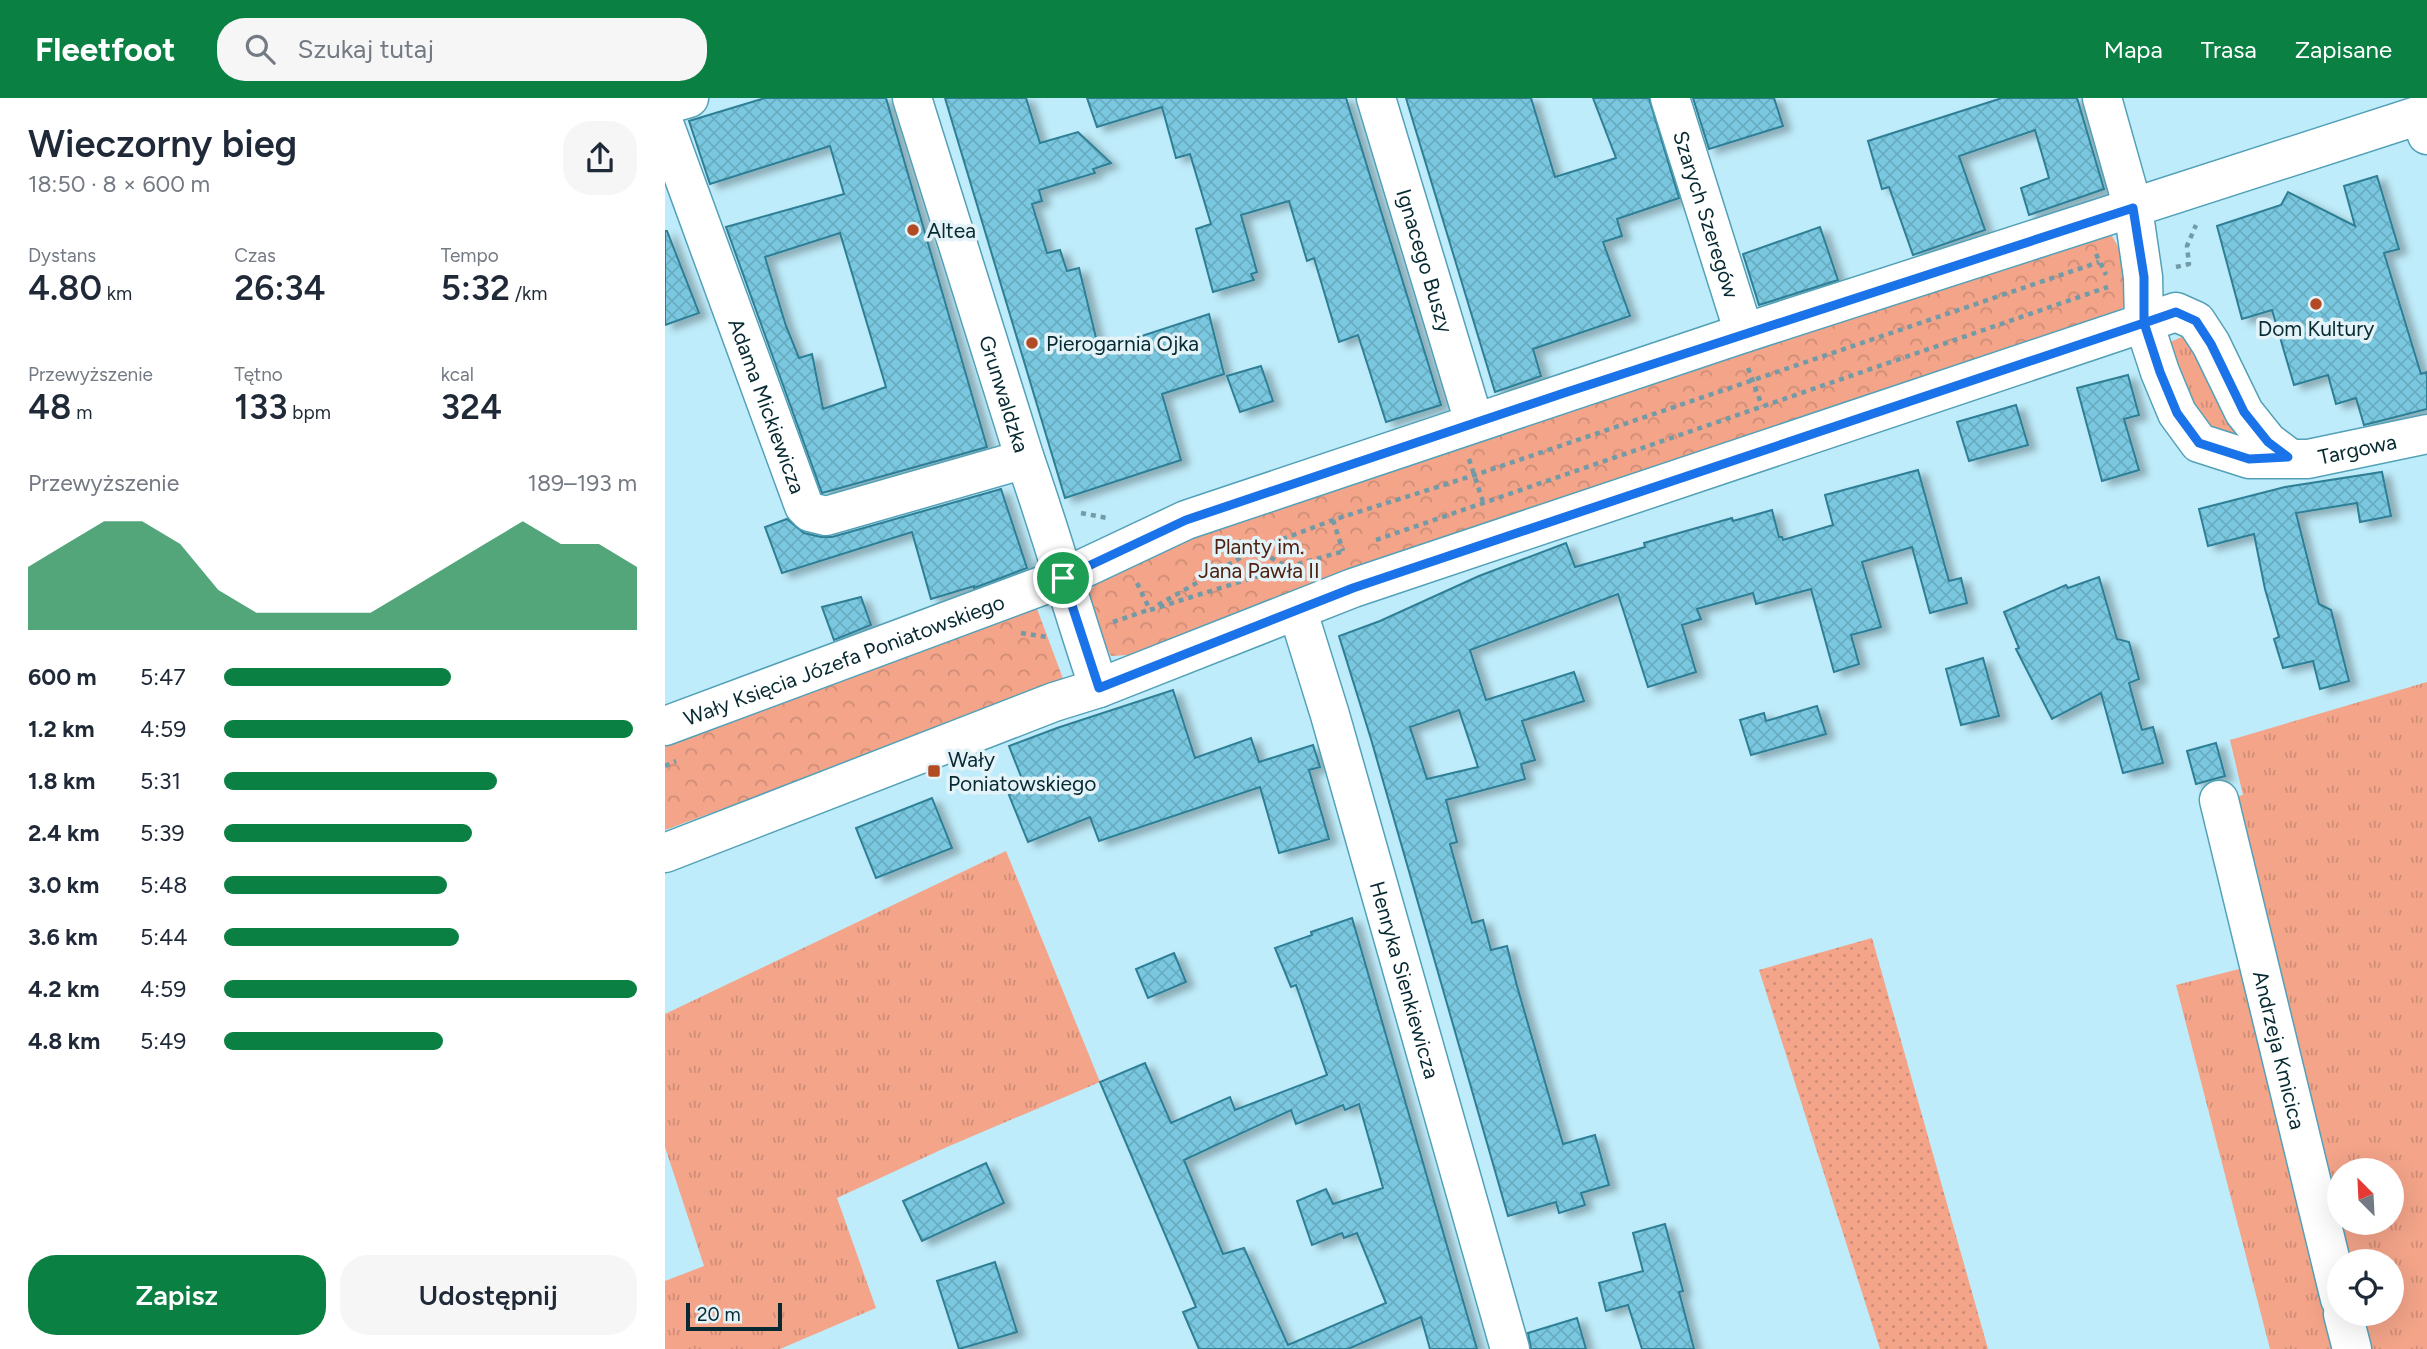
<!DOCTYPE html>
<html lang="pl">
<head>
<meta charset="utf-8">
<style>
  :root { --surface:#fff; --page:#f6f6f7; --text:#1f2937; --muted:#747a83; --accent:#0b8043 }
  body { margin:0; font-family:Figtree,sans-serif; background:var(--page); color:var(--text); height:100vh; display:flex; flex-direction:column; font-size:26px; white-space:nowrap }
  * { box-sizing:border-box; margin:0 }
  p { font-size:23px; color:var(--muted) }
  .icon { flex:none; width:38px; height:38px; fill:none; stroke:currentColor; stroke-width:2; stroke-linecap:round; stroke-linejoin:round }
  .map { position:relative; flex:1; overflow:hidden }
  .drawer { display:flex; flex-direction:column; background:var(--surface); width:665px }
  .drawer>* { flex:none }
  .needle { width:46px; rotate:336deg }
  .fabs { position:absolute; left:1662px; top:1060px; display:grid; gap:14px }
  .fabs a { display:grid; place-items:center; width:77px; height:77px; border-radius:50%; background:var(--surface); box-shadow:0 7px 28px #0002; font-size:35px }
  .scale { position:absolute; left:21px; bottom:18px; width:96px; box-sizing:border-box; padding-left:7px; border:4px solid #062932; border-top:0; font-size:19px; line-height:24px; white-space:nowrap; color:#062932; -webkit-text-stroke:5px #e4f3f8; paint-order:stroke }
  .pin { position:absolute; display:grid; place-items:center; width:60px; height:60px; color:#fff; margin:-30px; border:4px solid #fff; border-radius:50%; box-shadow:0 2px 7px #0007 }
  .round { display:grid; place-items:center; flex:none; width:74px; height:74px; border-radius:28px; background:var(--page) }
  .head { display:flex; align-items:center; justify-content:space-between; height:119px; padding:0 28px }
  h1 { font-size:38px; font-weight:600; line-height:52px }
  .metrics { display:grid; grid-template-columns:repeat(3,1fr); gap:10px; height:119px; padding:7px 28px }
  .metrics div { display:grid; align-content:center }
  .metrics b { font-size:35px; font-weight:600 }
  .metrics small { font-size:19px; font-weight:400 }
  .metrics p { font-size:19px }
  .chart { height:196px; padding:14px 28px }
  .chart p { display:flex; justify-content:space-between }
  .chart svg { width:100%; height:126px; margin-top:7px; fill:var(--accent); opacity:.7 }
  .button { display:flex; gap:14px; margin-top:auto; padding:14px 28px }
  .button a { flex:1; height:80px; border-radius:28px; background:var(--accent); color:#fff; font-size:28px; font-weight:600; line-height:80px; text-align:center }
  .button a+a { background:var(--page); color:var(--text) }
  ul { padding:0 28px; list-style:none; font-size:23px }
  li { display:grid; grid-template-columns:112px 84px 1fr; align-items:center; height:52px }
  li i { height:18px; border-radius:9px; background:var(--accent) }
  header { display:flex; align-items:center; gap:42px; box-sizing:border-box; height:98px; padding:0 35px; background:var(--accent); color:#fff }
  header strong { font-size:33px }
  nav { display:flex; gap:38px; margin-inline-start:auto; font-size:24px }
  .search { width:490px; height:63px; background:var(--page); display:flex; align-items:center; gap:18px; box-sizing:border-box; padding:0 24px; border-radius:28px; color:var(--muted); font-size:26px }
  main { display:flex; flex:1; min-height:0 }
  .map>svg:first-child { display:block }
  .grass { fill:url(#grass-tufts); fill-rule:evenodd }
  .forest { fill:url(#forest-crowns) }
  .garden { fill:url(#garden-dots) }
  .building { fill:url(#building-cross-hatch); stroke:#2e7f95; stroke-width:2; fill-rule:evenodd; filter:url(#shadow) }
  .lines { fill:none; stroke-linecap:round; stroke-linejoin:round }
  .minor-casing { stroke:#53a1b8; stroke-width:41 }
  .path { stroke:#729ba7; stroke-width:4.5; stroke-dasharray:5 5; stroke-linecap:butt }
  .minor { stroke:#fff; stroke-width:38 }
  .route-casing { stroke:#fff; stroke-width:14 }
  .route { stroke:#1a73e8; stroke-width:9 }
  .poi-dot { fill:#b24b24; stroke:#e4f3f8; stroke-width:2.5 }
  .labels { text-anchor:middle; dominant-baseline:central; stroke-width:7; stroke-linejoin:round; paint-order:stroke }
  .street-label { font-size:21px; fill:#062932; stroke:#e4f3f8 }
  .poi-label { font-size:21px; fill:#062932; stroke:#e4f3f8; text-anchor:start }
  .park-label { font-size:21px; fill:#4f2110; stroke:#e4f3f8 }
</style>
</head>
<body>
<header>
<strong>Fleetfoot</strong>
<div class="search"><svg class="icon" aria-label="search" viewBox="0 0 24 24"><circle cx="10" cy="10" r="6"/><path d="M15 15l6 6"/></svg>Szukaj tutaj</div>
<nav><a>Mapa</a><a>Trasa</a><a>Zapisane</a></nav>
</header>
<main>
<section class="drawer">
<div class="head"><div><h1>Wieczorny bieg</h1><p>18:50 · 8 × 600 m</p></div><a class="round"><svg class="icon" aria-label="share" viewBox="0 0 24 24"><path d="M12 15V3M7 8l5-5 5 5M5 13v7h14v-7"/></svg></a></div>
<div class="metrics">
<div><p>Dystans</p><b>4.80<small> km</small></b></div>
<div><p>Czas</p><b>26:34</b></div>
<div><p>Tempo</p><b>5:32<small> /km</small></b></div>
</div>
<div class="metrics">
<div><p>Przewyższenie</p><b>48<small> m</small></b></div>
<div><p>Tętno</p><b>133<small> bpm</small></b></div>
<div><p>kcal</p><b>324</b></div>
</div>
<div class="chart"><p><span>Przewyższenie</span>189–193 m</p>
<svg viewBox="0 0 160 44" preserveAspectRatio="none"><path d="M0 44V22L10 14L20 6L30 6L40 14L50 30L60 38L70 38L80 38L90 38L100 30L110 22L120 14L130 6L140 14L150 14L160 22V44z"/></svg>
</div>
<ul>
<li><b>600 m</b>5:47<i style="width:55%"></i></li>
<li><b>1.2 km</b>4:59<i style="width:99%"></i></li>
<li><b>1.8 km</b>5:31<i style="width:66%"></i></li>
<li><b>2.4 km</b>5:39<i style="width:60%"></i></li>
<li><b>3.0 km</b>5:48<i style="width:54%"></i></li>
<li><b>3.6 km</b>5:44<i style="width:57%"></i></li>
<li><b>4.2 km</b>4:59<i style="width:100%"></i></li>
<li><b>4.8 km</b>5:49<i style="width:53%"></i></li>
</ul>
<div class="button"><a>Zapisz</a><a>Udostępnij</a></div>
</section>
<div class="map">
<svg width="1762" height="1251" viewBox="0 0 1762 1251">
  <defs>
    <pattern id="grass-tufts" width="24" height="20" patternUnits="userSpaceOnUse" patternTransform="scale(1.75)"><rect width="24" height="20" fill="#f3a489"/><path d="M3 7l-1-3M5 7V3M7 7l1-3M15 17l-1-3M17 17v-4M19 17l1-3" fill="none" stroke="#cf8d77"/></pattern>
    <pattern id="forest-crowns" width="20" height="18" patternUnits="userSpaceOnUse" patternTransform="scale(1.75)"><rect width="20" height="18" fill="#f3a489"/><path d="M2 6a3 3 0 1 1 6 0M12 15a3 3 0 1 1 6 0" fill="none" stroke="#cf8d77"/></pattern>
    <pattern id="garden-dots" width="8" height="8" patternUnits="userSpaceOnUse" patternTransform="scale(1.75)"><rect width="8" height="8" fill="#f3a489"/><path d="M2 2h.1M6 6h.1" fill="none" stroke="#cf8d77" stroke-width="1.8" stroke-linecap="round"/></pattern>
    <pattern id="building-cross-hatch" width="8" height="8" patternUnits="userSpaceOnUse" patternTransform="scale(1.75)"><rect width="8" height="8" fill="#7ac8e0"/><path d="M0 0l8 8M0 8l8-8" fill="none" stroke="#68acc1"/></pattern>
    <filter id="shadow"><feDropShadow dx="8" dy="4.5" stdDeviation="3.5" flood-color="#0004"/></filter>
  </defs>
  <rect width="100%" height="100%" fill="#bfecfa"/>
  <!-- grass -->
  <path class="grass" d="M 1519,238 L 1532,257 L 1576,343 L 1550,335 L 1526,301 L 1505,244 Z
    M 1762,584 L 1762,1251 L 1605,1251 L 1511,887 L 1594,866 L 1554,702 L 1578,697 L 1565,642 ZM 1675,1073 L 1727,1073 L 1727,1125 L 1675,1125 ZM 1675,1164 L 1727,1164 L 1727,1216 L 1675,1216 Z
    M 341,753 L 435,984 L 282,1049 L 172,1100 L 211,1210 L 115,1251 L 0,1251 L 0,1183 L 39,1168 L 0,1049 L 0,916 Z"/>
  <!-- forest -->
  <path class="forest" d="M 1418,134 L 1447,138 L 1455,152 L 1462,205 L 1454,213 L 479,556 L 446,558 L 426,519 L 425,494 L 436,478 L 580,415 Z
    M 371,508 L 400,586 L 0,732 L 0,646 Z"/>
  <!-- garden -->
  <path class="garden" d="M 1207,840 L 1323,1251 L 1215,1251 L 1094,872 Z"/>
  <!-- building -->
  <path class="building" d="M 100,0 L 221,0 L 322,349 L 157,395 L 61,129 L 179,96 L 165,48 L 45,86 L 24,23 ZM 175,135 L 221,289 L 158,311 L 147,256 L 134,260 L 121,228 L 100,159 Z
    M 280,0 L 361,0 L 375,45 L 413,34 L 446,65 L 428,71 L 430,75 L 374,92 L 377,103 L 367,106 L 382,155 L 395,152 L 402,173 L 414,170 L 434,252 L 544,216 L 559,276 L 497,296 L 516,362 L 400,400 Z
    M 422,0 L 681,0 L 776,307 L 721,324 L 693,237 L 674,244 L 649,160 L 642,163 L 624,103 L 576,117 L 592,174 L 586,176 L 589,182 L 548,194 L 531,131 L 546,126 L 525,56 L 511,60 L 497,9 L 432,29 Z
    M 741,0 L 866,0 L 890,79 L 951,60 L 928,0 L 984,0 L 1014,100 L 952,121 L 957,138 L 938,144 L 965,218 L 868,251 L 876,278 L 830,294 Z
    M 1028,0 L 1109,0 L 1118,28 L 1044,51 Z
    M 1337,0 L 1412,0 L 1439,91 L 1364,117 L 1356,90 L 1384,80 L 1370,32 L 1294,58 L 1320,132 L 1248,157 L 1224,89 L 1217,91 L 1203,43 Z
    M 1712,78 L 1734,151 L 1719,155 L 1756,276 L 1762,274 L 1762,311 L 1699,327 L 1691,300 L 1671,306 L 1663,277 L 1629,287 L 1607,212 L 1577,221 L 1552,128 L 1616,107 L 1623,94 L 1690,128 L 1679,88 Z
    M 1155,129 L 1173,182 L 1094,207 L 1078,156 Z
    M 0,133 L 2,133 L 34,215 L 0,227 Z
    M 596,268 L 608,303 L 575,314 L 562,278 Z
    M 1463,277 L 1474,317 L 1459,321 L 1474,372 L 1437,383 L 1412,290 Z
    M 1351,307 L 1363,347 L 1304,363 L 1292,324 Z
    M 1253,372 L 1284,483 L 1296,480 L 1302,505 L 1265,515 L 1247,449 L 1197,464 L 1216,529 L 1186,537 L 1194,566 L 1169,574 L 1146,491 L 1091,506 L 1088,495 L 1032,511 L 1036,521 L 1017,527 L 1031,574 L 983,589 L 953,496 L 805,552 L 821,602 L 909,574 L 919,603 L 857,623 L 870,662 L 856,666 L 860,681 L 781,702 L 792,744 L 785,746 L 807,825 L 818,822 L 826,852 L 842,848 L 852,888 L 898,1046 L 930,1037 L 944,1087 L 916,1095 L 920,1107 L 894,1115 L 891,1104 L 843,1118 L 706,641 L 674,538 L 715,523 L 814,478 L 901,445 L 910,469 L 980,449 L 979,445 L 1035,429 L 1067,420 L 1068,423 L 1107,412 L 1114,439 L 1117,439 L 1118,442 L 1168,427 L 1160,397 ZM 794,612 L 813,669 L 762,681 L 745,629 Z
    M 1717,374 L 1726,418 L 1695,424 L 1692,405 L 1631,415 L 1654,506 L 1666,512 L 1684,583 L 1655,591 L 1648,563 L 1618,570 L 1609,541 L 1614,539 L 1600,491 L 1589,436 L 1543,448 L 1534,411 L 1620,389 Z
    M 336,391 L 362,470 L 309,490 L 309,488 L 266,501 L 247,434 L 117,475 L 100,429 L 122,421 L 139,435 L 156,439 L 167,439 Z
    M 1434,479 L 1452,541 L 1464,544 L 1474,581 L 1464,585 L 1477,632 L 1488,629 L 1498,665 L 1458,675 L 1436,595 L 1387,621 L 1351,551 L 1354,550 L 1339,514 L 1401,487 L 1403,490 Z
    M 196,499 L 206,527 L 169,542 L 157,509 Z
    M 1318,560 L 1334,618 L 1296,627 L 1281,571 Z
    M 508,592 L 530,660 L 586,640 L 594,664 L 648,647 L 655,669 L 644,672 L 664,741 L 614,755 L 595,689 L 434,743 L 425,719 L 363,744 L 344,697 L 361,691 L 344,648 L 392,630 Z
    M 1152,608 L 1161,636 L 1086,657 L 1075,622 L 1099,615 L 1101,623 Z
    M 1551,645 L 1560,678 L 1531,686 L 1522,653 Z
    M 267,700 L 287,750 L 211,780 L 191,730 Z
    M 687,820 L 812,1251 L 765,1251 L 756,1219 L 683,1251 L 534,1251 L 518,1214 L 531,1209 L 435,984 L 480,965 L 506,1025 L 565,999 L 570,1012 L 662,977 L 631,887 L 626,889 L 610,850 L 647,837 L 646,834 ZM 694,1006 L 718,1090 L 668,1106 L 661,1091 L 632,1103 L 647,1147 L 677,1135 L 679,1140 L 692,1135 L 721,1205 L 623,1247 L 579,1150 L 558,1156 L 519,1062 L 626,1012 L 631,1026 L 678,1007 L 680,1012 Z
    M 509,855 L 521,884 L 483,900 L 471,871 Z
    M 321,1065 L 339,1105 L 257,1143 L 238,1103 Z
    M 1000,1126 L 1018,1193 L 1014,1194 L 1029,1251 L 977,1251 L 963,1207 L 941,1213 L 934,1185 L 978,1173 L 968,1135 Z
    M 330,1164 L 352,1234 L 294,1251 L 272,1183 Z
    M 912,1220 L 921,1251 L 866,1251 L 863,1235 Z"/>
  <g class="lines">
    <defs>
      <g id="minor">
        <path id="s1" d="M 247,0 L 360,361 C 387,437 408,514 434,590"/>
        <path id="s2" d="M 711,0 L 809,324"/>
        <path id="s3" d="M 1005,0 L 1079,235"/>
        <path id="s4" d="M 1437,0 L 1468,110 L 1478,179 L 1479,225 L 1495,274 L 1512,315 L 1534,345 L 1584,361 L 1643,361 L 1762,336"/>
        <path d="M 0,7 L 24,0"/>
        <path id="s5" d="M 0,28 L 139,408 L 145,414 L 161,418 L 360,361"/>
        <path id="s6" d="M 633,514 L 665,617 L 845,1251"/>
        <path id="s7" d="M 0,628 L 398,480 L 521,422 L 1079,235 L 1755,17 L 1762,37"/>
        <path id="s8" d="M 1554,702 L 1675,1201"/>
        <path d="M 0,755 L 389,604 L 434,590 L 688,490 L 1511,214 L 1531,223 L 1546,246 L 1579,314 L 1603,344 L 1623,359"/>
        <path d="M 1678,1216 L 1687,1251"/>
      </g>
    </defs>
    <!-- minor casing -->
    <use href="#minor" class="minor-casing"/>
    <!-- path -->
    <path class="path" d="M 1431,156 L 1441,177
      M 1511,169 L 1524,166 L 1522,148 L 1531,127
      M 1083,270 L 1097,308
      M 804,361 L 818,404
      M 416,415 L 442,420
      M 668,422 L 678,453
      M 711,442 L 1443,189
      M 676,454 L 622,469 L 591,451 L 668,422 L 810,377 L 1434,164
      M 472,485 L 485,512 L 622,469
      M 493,507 L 591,451 L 574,443
      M 448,524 L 486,511
      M 356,535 L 382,539
      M 0,668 L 11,663"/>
    <!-- minor -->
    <use href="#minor" class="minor"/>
  </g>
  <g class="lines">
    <defs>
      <path id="route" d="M 398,480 L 434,590 L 688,490 L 1479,225 L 1495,274 L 1512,315 L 1534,345 L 1584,361 L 1623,359 L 1603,344 L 1579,314 L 1546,246 L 1531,223 L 1511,214 L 1479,225 L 1479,179 L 1468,110 L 899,295 L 521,422 L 398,480"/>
    </defs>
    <!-- route casing -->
    <use href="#route" class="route-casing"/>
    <!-- route -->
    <use href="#route" class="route"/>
  </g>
  <!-- markers -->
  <g class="poi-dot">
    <circle cx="248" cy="132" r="7"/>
    <circle cx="1651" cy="206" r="7"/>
    <circle cx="367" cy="245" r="7"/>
    <rect x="262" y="666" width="14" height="14" rx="3.5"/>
  </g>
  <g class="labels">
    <!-- street labels -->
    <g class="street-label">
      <text stroke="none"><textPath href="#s3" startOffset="122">Szarych Szeregów</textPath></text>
      <text stroke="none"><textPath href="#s2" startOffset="170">Ignacego Buszy</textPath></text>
      <text stroke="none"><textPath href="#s1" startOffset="310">Grunwaldzka</textPath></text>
      <text stroke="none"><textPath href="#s5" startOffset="298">Adama Mickiewicza</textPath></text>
      <text stroke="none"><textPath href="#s4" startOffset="525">Targowa</textPath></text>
      <text stroke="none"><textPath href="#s7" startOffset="191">Wały Księcia Józefa Poniatowskiego</textPath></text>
      <text stroke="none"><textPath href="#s6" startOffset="383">Henryka Sienkiewicza</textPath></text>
      <text stroke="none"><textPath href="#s8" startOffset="257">Andrzeja Kmicica</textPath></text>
    </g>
    <!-- poi labels -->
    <g class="poi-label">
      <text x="262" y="132">Altea</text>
      <text x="1651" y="230" text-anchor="middle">Dom Kultury</text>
      <text x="381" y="245">Pierogarnia Ojka</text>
      <text x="283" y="661">Wały<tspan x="283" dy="24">Poniatowskiego</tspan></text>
    </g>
    <!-- park labels -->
    <g class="park-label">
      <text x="594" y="448">Planty im.<tspan x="594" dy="24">Jana Pawła II</tspan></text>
    </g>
  </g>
</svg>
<div class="fabs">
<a><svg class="needle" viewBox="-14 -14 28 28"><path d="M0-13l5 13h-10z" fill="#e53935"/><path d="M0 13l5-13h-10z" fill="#747a83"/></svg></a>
<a><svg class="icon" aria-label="locate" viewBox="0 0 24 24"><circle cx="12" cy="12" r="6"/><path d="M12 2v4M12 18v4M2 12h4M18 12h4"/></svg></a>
</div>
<div class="scale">20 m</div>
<div class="pin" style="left:398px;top:480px;background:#1e9e55"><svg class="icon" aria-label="arrive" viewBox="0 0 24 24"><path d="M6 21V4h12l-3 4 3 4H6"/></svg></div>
</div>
</main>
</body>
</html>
